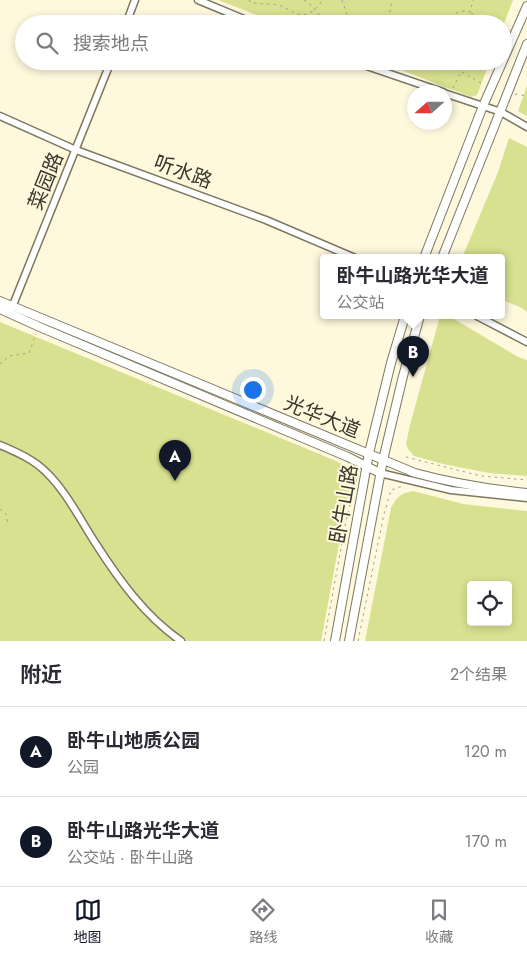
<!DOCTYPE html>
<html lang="zh">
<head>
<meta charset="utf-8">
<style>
	:root { --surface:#fff; --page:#f2f2f3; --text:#2b2b33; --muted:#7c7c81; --line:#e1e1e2; --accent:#111827 }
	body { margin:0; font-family:Jost,"Noto Sans SC",sans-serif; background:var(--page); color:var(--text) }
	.controls { position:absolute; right:15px; bottom:15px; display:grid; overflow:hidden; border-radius:5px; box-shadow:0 2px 8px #0003 }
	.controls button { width:45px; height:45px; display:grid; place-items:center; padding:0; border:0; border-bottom:1px solid var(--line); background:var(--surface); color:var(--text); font:25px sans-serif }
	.compass { position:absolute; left:407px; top:85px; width:45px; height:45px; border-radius:50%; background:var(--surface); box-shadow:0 2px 8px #0003; rotate:249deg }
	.you { position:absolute; left:252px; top:389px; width:18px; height:18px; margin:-12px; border:4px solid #fff; border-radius:50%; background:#1a73e8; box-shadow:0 0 0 8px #1a73e833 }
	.badge { display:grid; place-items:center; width:32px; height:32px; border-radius:50%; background:var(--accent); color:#fff; font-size:16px; font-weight:700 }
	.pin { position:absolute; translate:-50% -41px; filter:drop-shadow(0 1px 2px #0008) }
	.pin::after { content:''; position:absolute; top:26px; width:18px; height:15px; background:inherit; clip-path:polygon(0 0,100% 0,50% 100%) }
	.popup { position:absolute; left:320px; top:254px; width:185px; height:65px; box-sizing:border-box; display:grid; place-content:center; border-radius:5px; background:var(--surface); filter:drop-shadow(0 1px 4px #0005); font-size:16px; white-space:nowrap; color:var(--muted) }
	.popup b { font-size:19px; color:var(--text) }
	.popup::after { content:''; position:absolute; left:50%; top:100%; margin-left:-10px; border:10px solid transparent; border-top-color:var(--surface) }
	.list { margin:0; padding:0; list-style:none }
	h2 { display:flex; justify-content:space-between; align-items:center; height:65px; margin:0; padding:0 20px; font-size:21px }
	h2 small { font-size:16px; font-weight:400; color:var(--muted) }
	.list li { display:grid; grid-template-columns:32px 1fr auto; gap:15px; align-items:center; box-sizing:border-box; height:90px; padding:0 20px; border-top:1px solid var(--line) }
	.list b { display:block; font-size:19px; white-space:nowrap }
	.list p { margin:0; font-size:16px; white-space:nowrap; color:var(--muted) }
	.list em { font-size:16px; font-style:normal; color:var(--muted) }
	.icon { flex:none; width:28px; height:28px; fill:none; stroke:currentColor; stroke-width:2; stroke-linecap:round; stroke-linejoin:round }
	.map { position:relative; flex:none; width:527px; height:641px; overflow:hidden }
	.search { position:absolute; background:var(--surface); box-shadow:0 2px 8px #0003; left:15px; right:15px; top:15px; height:55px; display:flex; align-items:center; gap:12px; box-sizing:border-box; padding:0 18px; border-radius:28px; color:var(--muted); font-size:19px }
	.sheet { height:245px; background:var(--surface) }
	nav { display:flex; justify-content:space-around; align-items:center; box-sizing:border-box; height:70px; border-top:1px solid var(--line); background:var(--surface); font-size:14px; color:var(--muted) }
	nav a { display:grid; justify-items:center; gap:2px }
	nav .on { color:var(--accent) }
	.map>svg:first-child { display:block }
</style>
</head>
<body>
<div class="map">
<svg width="527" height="641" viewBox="0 0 527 641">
	<rect width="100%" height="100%" fill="#fef8dd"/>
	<g fill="#d8e18f" fill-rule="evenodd">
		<polygon points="218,0 513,0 503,26 503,24 280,24"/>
		<polygon points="378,61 490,61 477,95 471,97"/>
		<polygon points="527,86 527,116 518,111"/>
		<polygon points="509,138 527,147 527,312 520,307 502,300 502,258 462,258 498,172"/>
		<polygon points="440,316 449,316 518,357 527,360 527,476 489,473 443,464 414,456 408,449 406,444 410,425"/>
		<path d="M 0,322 L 336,461 C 347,467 350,473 350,485 L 321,641 L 0,641 Z"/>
		<path d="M 413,491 L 463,504 L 527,511 L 527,641 L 365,641 L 391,508 C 396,498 401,493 413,491 ZM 471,585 L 508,585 L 508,622 L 471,622 Z"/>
	</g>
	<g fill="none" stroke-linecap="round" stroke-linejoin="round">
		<defs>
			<g id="minor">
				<polyline points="198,0 256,24"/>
				<polyline points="126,24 135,0"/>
				<polyline points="352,61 443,92"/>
				<polyline points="444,93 501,112 527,127"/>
				<polyline points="0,116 76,150 266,220 355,258"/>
				<polyline points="11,310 111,61"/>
				<polyline points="477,316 527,342"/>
				<path d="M 0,445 C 16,452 33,459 46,472 C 66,491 81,521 96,544 C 119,580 145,616 181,641"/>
				<polyline points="380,473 451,490 527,498"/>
			</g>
			<g id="major">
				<polyline points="424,258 483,106 527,6"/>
				<polyline points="442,258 527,44"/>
				<path d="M 0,301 L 415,473 C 452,483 489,489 527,493"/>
				<polyline points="0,309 42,328 348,457 380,473"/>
				<polyline points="335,641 369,453 391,363 405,316"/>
				<polyline points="349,641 383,460 403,376 420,316"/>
			</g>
		</defs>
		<use href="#minor" stroke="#7e7861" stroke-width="9"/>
		<use href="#major" stroke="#7e7861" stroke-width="10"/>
		<g stroke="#a4a08c" stroke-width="1" stroke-dasharray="2.5 4" stroke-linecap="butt">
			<path d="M 249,0 L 250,2 C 259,5 268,3 278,5 C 291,8 297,20 311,12 C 316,8 319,6 322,0"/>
			<polyline points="304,0 312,6 327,24"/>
			<polyline points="342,0 350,24"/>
			<polyline points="471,13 479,17 481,24"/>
			<polyline points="389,16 397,24"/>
			<polyline points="480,17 491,24"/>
			<polyline points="377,24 379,19 389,16 392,0"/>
			<path d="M 449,24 C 452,13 460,9 470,12 L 473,0"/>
			<polyline points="503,28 510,31"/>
			<path d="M 420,61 C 431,65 439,66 449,61"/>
			<polyline points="462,72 484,85"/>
			<polyline points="453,88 461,72 459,61"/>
			<polyline points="515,94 527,96"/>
			<polyline points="0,364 9,356 29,353 36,334"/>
			<polyline points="406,457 481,476 527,480"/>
			<polyline points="0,509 6,514 8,524"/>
			<polyline points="324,641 346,521 357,478"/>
			<polyline points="358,641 384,514 391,490 403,486"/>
		</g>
		<use href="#minor" stroke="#fff" stroke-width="6"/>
		<use href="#major" stroke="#fff" stroke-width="8"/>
	</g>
	<g text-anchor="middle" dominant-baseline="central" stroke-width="4" stroke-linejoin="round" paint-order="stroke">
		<g font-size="20" fill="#3a372d" stroke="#fef8dd">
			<text transform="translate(183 172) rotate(20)">听水路</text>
			<text transform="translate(46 181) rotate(-68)">菜园路</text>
			<text transform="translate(322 417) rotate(22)">光华大道</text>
			<text transform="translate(344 504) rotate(-80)">卧牛山路</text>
		</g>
	</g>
</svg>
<div class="controls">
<button><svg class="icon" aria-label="locate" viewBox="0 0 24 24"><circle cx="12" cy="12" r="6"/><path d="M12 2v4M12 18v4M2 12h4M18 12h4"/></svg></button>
</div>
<svg class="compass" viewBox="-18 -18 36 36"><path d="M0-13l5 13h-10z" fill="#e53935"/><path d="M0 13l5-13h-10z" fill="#7c7c81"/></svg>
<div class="you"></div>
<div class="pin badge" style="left:175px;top:481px">A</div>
<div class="pin badge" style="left:413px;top:377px">B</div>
<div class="popup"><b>卧牛山路光华大道</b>公交站</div>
<div class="search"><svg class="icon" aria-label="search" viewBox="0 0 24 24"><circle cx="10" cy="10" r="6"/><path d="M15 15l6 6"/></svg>搜索地点</div>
</div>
<section class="sheet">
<h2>附近<small>2个结果</small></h2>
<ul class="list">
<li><span class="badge">A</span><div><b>卧牛山地质公园</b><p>公园</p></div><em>120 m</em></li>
<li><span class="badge">B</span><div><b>卧牛山路光华大道</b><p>公交站 · 卧牛山路</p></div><em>170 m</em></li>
</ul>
</section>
<nav>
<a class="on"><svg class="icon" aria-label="map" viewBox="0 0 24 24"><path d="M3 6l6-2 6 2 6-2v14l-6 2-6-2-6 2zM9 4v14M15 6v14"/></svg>地图</a>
<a><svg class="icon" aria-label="directions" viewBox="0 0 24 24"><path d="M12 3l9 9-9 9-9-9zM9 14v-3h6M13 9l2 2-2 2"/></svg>路线</a>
<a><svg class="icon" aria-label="saved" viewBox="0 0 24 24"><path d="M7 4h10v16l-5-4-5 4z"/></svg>收藏</a>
</nav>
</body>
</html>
